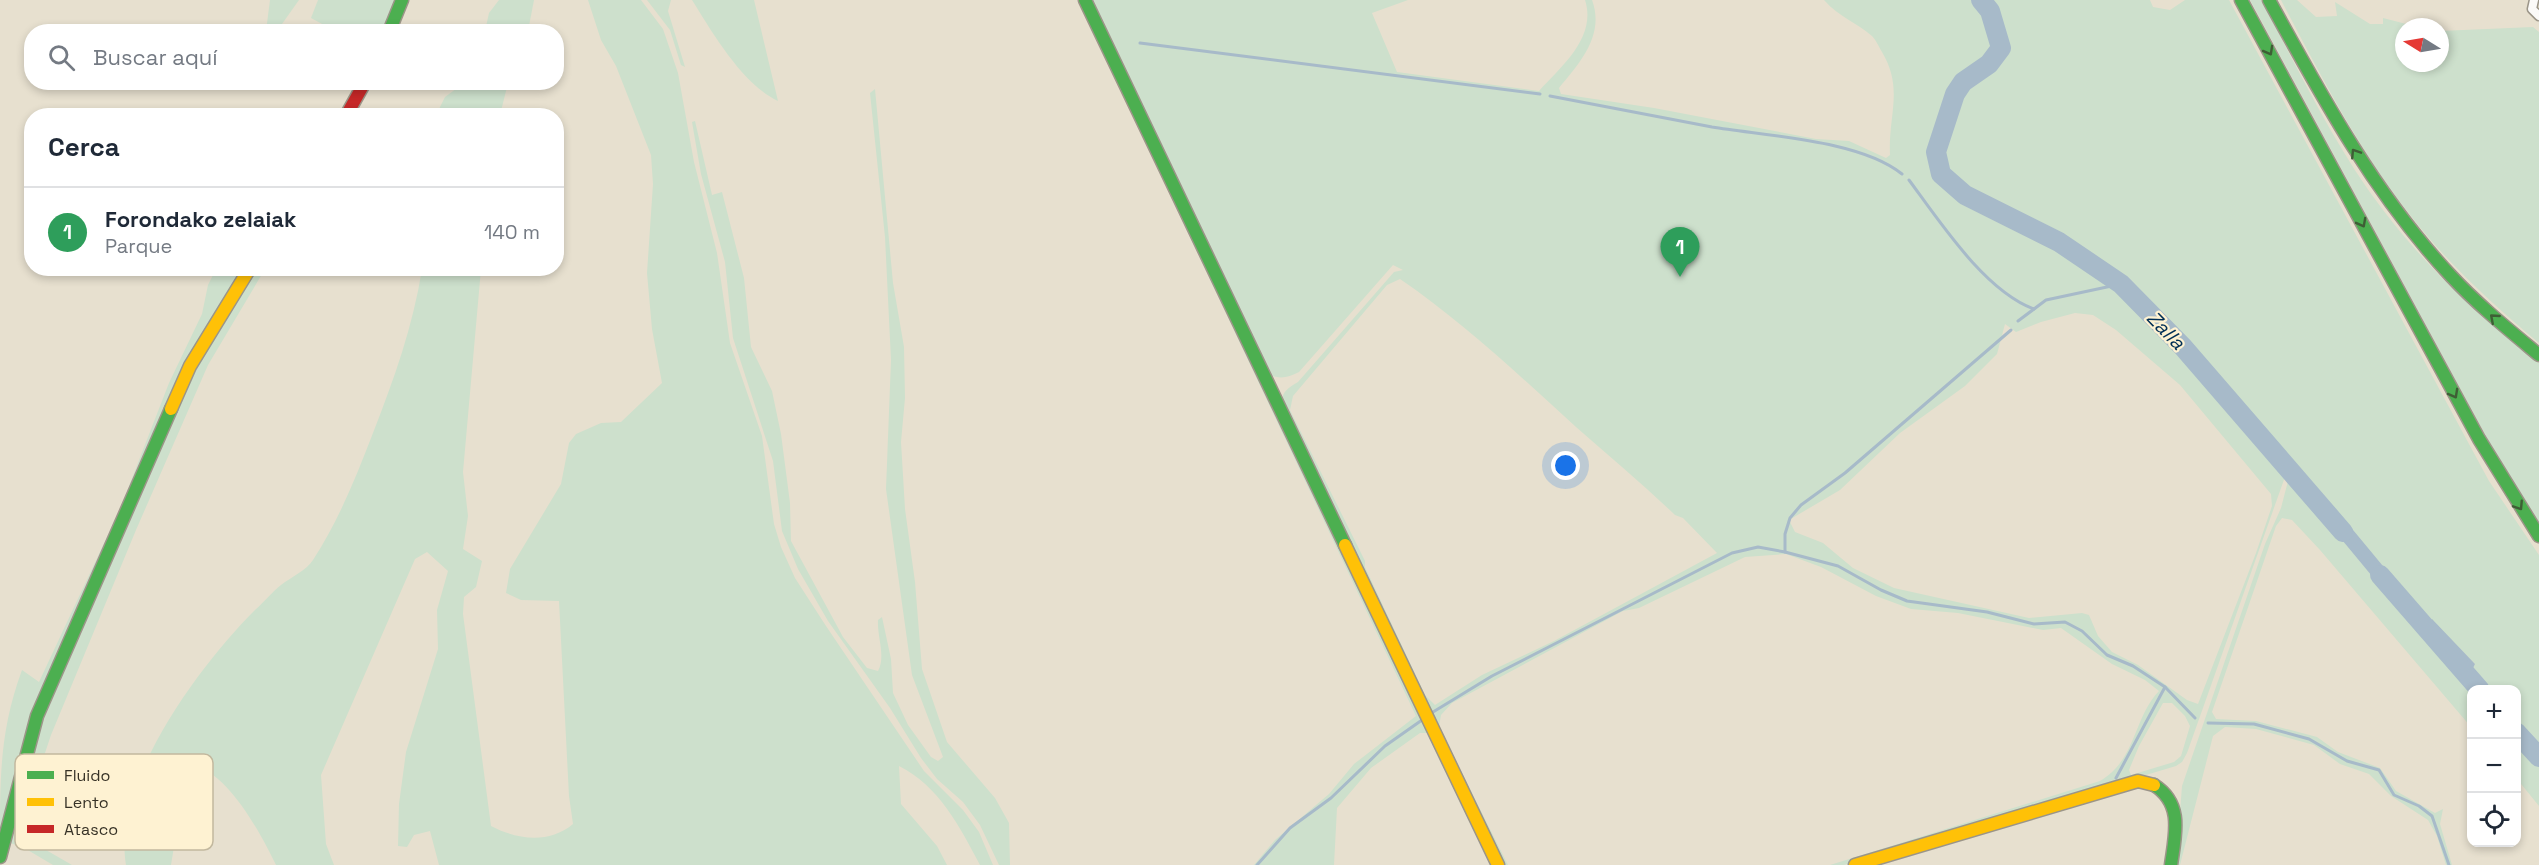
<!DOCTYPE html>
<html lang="es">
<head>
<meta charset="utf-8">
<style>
	:root { --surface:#fff; --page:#f6f6f7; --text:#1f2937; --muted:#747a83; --line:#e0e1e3; --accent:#111827 }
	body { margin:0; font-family:"Space Grotesk",sans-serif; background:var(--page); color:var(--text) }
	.controls { position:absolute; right:18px; bottom:18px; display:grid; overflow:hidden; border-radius:12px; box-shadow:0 3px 9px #0003 }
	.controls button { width:54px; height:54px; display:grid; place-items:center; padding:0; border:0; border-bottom:2px solid var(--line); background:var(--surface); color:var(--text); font:30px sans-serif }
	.compass { position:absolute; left:2395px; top:18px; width:54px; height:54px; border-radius:50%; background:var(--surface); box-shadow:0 3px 9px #0003; rotate:281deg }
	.you { position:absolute; left:1566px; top:466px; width:21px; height:21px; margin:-15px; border:4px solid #fff; border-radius:50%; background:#1a73e8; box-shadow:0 0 0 9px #1a73e833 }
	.badge { display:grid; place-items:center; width:39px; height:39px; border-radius:50%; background:var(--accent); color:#fff; font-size:20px; font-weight:700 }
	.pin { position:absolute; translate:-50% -50px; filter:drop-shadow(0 2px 3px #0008) }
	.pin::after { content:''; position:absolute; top:32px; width:21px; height:18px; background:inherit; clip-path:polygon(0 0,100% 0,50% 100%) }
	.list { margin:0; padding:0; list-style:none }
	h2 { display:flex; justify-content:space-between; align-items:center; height:78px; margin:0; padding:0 24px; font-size:26px }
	h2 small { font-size:20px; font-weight:400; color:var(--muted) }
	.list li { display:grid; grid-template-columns:39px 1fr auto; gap:18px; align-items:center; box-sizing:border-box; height:90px; padding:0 24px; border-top:2px solid var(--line) }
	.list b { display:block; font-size:22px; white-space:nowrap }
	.list p { margin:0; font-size:20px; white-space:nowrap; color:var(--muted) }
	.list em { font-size:20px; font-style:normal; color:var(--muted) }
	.icon { flex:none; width:33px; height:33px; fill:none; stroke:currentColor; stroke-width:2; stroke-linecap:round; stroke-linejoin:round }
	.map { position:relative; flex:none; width:2539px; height:865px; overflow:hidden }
	.search { position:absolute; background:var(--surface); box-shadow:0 3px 9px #0003; left:24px; top:24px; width:540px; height:66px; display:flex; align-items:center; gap:15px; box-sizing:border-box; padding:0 21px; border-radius:24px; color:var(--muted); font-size:22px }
	.panel { position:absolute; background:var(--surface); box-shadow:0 3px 9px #0003; left:24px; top:108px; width:540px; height:168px; border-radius:24px }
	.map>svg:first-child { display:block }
</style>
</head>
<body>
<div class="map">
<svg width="2539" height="865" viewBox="0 0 2539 865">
	<rect width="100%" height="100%" fill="#e7e0cf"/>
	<g fill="#cde0cc" fill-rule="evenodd">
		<polygon points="270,0 299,0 277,31 266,31"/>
		<polygon points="318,0 396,0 383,31 335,31 311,18"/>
		<polygon points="499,0 534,0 528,31 485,31 489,13"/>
		<path d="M 588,0 L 641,0 L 663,29 L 678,73 L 694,162 L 717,253 L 730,343 L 762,436 L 774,524 L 781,547 L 795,578 L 826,626 L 924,771 L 963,810 L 979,832 L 993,865 L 980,865 C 960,827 939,786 899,766 L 901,804 L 937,846 L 947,865 L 439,865 L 430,831 L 414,835 L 407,847 L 398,846 L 399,804 L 406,752 L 438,649 L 437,610 L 448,571 L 427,552 L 415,559 L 321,775 L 326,844 L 334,865 L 276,865 C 261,834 227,770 191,765 L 181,804 L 171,865 L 126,865 C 112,782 200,665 255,610 C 264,602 272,592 281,585 C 291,577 307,570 313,560 C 339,520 356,477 373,433 C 394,379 413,326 422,269 L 481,269 L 463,472 L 468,516 L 463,549 L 482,561 L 476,587 L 464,597 L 463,614 L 491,826 C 518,840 549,844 573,824 L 569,796 L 559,601 L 521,600 L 506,593 L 510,569 L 561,484 L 569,443 L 576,434 L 601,423 L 621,422 L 662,383 L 652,329 L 647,273 L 653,184 L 651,155 L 616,66 L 601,40 Z"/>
		<polygon points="647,0 671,0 668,11 685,67 681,65 670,30"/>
		<path d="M 692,0 L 754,0 L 778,101 C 743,85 712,32 692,0 Z"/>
		<polygon points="1078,0 1081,0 1493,865 1491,865 1428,733 1420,733 1371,768 1337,808 1334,865 1254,865 1275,840 1329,794 1354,764 1416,716"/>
		<path d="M 1090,0 L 1408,0 L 1372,13 L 1397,72 L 1539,91 C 1562,66 1597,37 1585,0 L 1592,0 C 1605,35 1580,63 1559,88 L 1561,94 L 1654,108 L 1816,139 L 1849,141 L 1886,158 L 1890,155 C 1888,115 1904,89 1882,52 C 1879,47 1876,40 1872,36 C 1856,22 1840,18 1824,0 L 2150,0 L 2153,7 L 2170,10 L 2185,0 L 2229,0 L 2489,481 L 2539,555 L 2539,806 L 2517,779 L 2516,690 L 2477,689 L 2480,676 L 2473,667 L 2475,664 L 2431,620 L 2426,630 L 2476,689 L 2472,690 L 2471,727 L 2320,550 L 2292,520 L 2282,518 L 2276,526 L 2212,712 L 2216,719 L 2256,721 L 2317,737 L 2338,752 L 2380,768 L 2396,791 L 2435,813 L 2443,809 L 2440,824 L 2452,865 L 2446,865 L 2437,836 L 2428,820 L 2391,796 L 2369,774 L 2340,764 L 2314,745 L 2256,729 L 2225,727 L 2213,736 L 2180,865 L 2176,865 L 2182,786 L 2265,544 L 2281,508 L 2289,477 L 2286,474 L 2187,753 L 2182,762 L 2176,766 L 1844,865 L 1830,865 L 2100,781 C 2137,759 2133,718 2159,691 L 2145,680 L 2112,664 L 2061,628 L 2043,630 L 1958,613 L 1911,609 L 1876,596 L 1821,567 L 1786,554 L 1745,557 L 1639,608 L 1623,611 L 1452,703 L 1441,715 L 1439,727 L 1508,865 L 1503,865 L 1282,404 C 1281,392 1288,388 1298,382 L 1394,272 L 1403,270 L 1393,265 L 1299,372 C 1288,378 1280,379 1269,375 ZM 1400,279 C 1463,322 1520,376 1576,427 C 1609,456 1643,484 1675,515 L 1683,518 L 1717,553 L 1554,641 L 1482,675 L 1435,705 L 1425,695 L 1365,567 L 1365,561 L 1290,410 L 1293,396 L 1387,285 ZM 2075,313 L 2093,315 L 2116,330 L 2180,385 L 2271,494 L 2272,506 L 2256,553 L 2198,704 L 2187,700 L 2138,665 L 2112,652 L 2098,636 L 2089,615 L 2082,613 L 2029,618 L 1894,588 L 1853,568 L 1823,543 L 1795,532 L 1789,520 L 1840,490 L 1900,433 L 1965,386 L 1997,354 L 2005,324 L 2016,332 L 2041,322 ZM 2333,508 L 2405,592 L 2391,598 L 2323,517 ZM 2163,703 L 2172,703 L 2185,716 L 2190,726 L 2181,756 L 2174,762 L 2131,775 L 2129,770 L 2139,746 Z"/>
		<path d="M 2250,0 L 2261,0 C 2299,70 2334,146 2383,210 C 2427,268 2481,318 2539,363 L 2539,522 L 2488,440 Z"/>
		<path d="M 2281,0 L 2297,0 L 2316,17 L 2337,16 L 2335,2 L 2370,24 L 2383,24 L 2383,18 L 2418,27 L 2404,27 L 2404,63 L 2440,63 L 2440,31 L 2533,27 L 2539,32 L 2539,343 C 2491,303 2445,261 2407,211 C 2357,147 2319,72 2281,0 Z"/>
		<polygon points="464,83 508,83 500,115 436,115 445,97"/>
		<path d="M 875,89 L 893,283 L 904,347 L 905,398 L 901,442 L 905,509 L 915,582 L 922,669 L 947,742 L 995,798 L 1009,823 L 1010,865 L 999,865 L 980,825 L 963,802 L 937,779 L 921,758 L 890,708 L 828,621 L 798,569 L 782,531 L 773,461 L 733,338 L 725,262 L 701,174 L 692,122 L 695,121 L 712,195 L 722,192 L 744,278 L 751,347 L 772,391 L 781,434 L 790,503 L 791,541 L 843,637 L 867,668 L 878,671 C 886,656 877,637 878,620 L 882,617 L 891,659 L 893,693 L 908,725 L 931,757 L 938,761 L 943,757 L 912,675 L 886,489 L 891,360 L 885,237 L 870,93 Z"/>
		<path d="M 216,269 L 244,269 L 193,355 L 32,716 L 0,839 C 0,776 0,730 22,670 L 39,682 L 120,509 L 169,383 L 202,314 L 208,285 Z"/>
		<polygon points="253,269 265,269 208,365 136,530 51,735 22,822 27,839 72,865 53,865 26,849 8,842 34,739 50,695 194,370"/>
	</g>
	<g fill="#a7bac9">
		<polygon points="2334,507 2402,589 2405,592 2397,593 2391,599 2323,517"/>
		<polygon points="2432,619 2475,664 2473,668 2480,676 2477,689 2425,630"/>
	</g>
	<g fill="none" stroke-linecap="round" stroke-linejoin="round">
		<g stroke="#a7bac9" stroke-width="3">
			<polyline points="1140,43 1540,94"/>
			<path d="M 1550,96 C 1604,106 1658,117 1712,127 C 1766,136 1860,140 1902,174"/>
			<path d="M 1909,180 C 1940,222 1985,291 2034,309"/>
			<polyline points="2018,321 2046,300 2121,284"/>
			<polyline points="1785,552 1838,566 1881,590 1907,601 1987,612 2034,624 2065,622 2082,631 2107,655 2133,666 2165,687 2195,718"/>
			<polyline points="1433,712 1492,676 1732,553 1758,547 1785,552 1785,534 1790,518 1801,505 1845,473 2011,330"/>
			<polyline points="2208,723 2254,724 2309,739 2347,761 2379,770 2394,795 2419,806 2432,816 2449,865"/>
			<polyline points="2116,778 2165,687"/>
			<polyline points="1257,865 1290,828 1331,798 1385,746 1422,720"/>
		</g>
		<g stroke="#a7bac9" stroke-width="20">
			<polyline points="1981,0 1990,11 2001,48 1989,64 1963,82 1955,94 1936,152 1941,174 1965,195 2059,242 2121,284 2183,347 2343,532"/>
			<polyline points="2380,575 2480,690"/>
			<polyline points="2516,732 2539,757"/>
		</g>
		<defs>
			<polyline id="street" points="2534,0 2532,9 2539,16"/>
			<g id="fast">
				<polyline points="1085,0 1345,545"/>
				<polyline points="2241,0 2479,439 2539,536"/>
				<path d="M 2269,0 C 2322,97 2375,195 2451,276 C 2478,305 2509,330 2539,355"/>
				<polyline points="389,32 402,0"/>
				<path d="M 2154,785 C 2184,804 2175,835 2171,865"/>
				<polyline points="0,857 37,716 171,409"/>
			</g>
			<g id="slow">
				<polyline points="171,409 190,366 250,268"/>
				<polyline points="1345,545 1498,865"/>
				<polyline points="1855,865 2138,781 2154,785"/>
			</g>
			<polyline id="jam" points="346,116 365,82"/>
		</defs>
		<use href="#street" stroke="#9b9588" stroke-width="11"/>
		<use href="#fast" stroke="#9b9588" stroke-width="15"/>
		<use href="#slow" stroke="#9b9588" stroke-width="15"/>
		<use href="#jam" stroke="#9b9588" stroke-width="15"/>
		<use href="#street" stroke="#fbfaf8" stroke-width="8"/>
		<use href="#fast" stroke="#4caf50" stroke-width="12"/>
		<use href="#slow" stroke="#ffc107" stroke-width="12"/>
		<use href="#jam" stroke="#c62828" stroke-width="12"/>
	</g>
	<defs><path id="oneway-chevron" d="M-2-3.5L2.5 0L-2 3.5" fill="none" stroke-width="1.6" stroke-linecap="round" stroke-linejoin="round" transform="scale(1.5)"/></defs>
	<g stroke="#3e5e35">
		<use href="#oneway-chevron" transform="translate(2269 51) rotate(61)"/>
		<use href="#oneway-chevron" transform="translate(2355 153) rotate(-123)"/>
		<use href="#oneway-chevron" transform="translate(2362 223) rotate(62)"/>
		<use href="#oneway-chevron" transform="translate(2494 318) rotate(-139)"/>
		<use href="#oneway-chevron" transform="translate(2454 394) rotate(61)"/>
		<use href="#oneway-chevron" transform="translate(2519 506) rotate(57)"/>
	</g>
	<g text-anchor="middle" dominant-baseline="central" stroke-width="4.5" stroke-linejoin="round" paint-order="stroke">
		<g font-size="20" font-style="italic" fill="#002e55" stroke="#fef2d2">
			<text transform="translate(2166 330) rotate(46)">Zalla</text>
		</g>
	</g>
	<rect x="15" y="754" width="198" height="96" rx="9" fill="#fef2d2" stroke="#c2b89e" stroke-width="1.5"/>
	<rect x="27" y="771" width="27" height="8" fill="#4caf50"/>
	<rect x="27" y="798" width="27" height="8" fill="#ffc107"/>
	<rect x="27" y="825" width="27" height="8" fill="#c62828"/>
	<g font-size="16" fill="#373226">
		<text x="64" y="781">Fluido</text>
		<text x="64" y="808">Lento</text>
		<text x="64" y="835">Atasco</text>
	</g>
</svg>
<div class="controls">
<button>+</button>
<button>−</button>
<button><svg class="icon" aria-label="locate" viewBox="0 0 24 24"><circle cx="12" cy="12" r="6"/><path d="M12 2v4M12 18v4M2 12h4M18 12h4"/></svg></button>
</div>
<svg class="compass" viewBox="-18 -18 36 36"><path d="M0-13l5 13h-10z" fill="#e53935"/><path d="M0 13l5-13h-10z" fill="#747a83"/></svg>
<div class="you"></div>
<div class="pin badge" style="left:1680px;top:277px;background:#2e9e5b">1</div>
<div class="search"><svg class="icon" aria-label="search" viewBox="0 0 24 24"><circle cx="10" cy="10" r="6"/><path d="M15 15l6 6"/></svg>Buscar aquí</div>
<section class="panel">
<h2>Cerca<small></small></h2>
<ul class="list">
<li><span class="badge" style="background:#2e9e5b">1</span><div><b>Forondako zelaiak</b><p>Parque</p></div><em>140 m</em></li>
</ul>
</section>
</div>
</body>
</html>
